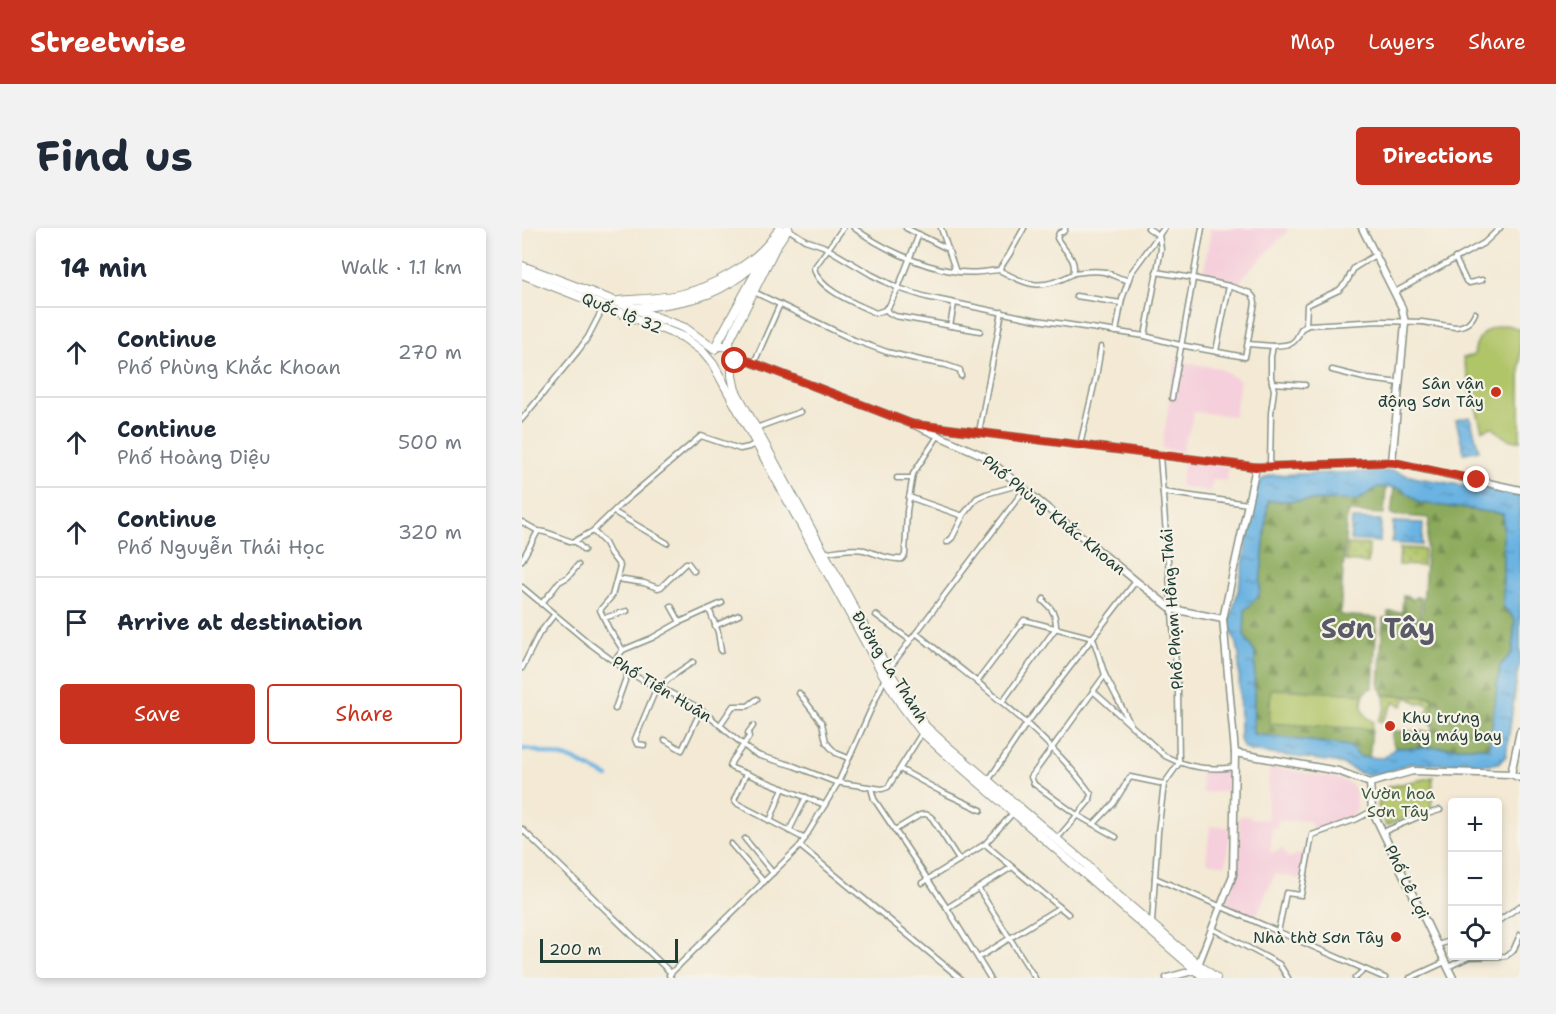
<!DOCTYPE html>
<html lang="en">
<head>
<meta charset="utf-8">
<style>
	:root { --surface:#fff; --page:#f2f2f3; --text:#1f2937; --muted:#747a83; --line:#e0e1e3; --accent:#c8321e }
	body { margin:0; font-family:"Shantell Sans",sans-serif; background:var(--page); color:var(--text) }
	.controls { position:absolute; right:18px; bottom:18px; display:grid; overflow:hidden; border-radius:6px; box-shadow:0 3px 9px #0003 }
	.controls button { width:54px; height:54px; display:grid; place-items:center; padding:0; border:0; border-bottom:2px solid var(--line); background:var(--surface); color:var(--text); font:30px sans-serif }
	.scale { position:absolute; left:18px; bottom:15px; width:138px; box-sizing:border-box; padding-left:6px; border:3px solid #1f3d34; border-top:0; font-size:16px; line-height:21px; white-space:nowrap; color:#1f3d34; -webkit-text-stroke:4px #f7f3e8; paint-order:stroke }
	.stop { position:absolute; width:18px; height:18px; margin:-14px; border:4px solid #c8321e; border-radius:50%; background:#fff }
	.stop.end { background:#c8321e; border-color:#fff; box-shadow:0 2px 6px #0008 }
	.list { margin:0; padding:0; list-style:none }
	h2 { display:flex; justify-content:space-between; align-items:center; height:78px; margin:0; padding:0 24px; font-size:26px }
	h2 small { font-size:20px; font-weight:400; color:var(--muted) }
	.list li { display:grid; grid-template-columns:39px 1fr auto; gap:18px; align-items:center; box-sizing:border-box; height:90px; padding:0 24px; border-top:2px solid var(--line) }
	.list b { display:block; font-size:22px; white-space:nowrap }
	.list p { margin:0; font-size:20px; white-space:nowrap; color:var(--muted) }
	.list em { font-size:20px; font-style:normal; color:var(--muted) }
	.actions { display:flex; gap:12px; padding:18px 24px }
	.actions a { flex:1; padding:14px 0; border:2px solid var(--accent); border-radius:6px; text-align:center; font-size:21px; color:var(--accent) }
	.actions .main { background:var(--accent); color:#fff }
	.icon { flex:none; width:33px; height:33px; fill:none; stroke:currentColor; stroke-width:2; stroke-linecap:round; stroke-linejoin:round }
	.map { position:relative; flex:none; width:998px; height:750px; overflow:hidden; border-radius:6px }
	header { display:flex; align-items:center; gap:36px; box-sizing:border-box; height:84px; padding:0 30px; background:var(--accent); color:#fff }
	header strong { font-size:28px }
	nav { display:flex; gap:33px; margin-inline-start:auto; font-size:21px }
	.intro { display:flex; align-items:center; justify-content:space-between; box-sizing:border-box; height:144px; padding:0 36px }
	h1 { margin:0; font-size:42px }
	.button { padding:15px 27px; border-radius:6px; background:var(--accent); color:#fff; font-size:21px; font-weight:700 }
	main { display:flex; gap:36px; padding:0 36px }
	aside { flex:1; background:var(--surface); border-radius:6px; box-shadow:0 3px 9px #0003 }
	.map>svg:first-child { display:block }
</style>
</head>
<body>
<header>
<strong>Streetwise</strong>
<nav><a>Map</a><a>Layers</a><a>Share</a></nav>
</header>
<div class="intro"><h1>Find us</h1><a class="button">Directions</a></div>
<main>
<aside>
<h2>14 min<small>Walk · 1.1 km</small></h2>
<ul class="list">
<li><svg class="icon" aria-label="ahead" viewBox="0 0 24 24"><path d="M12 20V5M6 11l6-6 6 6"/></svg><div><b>Continue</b><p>Phố Phùng Khắc Khoan</p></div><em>270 m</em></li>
<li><svg class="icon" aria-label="ahead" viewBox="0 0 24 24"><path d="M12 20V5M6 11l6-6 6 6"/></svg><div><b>Continue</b><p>Phố Hoàng Diệu</p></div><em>500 m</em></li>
<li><svg class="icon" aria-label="ahead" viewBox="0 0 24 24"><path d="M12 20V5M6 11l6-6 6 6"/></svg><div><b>Continue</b><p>Phố Nguyễn Thái Học</p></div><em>320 m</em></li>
<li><svg class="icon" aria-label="arrive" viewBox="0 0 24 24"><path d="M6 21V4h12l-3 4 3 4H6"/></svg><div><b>Arrive at destination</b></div></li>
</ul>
<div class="actions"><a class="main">Save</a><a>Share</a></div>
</aside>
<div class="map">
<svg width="998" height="750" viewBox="0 0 998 750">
	<defs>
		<pattern id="grass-dots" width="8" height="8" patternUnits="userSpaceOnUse" patternTransform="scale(1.5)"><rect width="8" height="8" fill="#b0c468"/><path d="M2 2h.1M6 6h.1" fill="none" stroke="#8fa056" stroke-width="1.8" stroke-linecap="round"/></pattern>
		<pattern id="forest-firs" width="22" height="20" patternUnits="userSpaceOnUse" patternTransform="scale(1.5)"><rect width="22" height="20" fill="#8caa5c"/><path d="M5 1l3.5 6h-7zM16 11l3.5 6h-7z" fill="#728c4d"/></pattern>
		<pattern id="water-ripples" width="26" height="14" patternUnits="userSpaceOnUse" patternTransform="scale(1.5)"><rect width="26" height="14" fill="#6ab3e2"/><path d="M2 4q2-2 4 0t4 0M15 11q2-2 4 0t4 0" fill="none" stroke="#5793b8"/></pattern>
	</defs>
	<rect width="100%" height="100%" fill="#f7f3e8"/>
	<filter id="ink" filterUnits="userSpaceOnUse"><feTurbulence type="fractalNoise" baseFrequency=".0167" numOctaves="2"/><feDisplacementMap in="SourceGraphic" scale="12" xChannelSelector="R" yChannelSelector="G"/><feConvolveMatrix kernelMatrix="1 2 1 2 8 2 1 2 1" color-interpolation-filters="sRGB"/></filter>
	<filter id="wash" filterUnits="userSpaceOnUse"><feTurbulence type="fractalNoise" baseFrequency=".008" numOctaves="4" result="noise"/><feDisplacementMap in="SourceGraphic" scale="24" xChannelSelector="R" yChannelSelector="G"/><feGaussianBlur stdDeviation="1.35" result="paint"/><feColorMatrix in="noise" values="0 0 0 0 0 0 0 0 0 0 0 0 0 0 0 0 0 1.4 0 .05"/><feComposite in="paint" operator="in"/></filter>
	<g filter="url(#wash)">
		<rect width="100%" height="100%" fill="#f3e9d4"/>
		<g fill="#f5cfdb">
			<polygon points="689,0 766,0 765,4 721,49 718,55 684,46 682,42"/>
			<polygon points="653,133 697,140 718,153 712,188 672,184 667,204 663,211 660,224 640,221"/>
			<polygon points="662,233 706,239 704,253 691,251 688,264 658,258"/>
			<polygon points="705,539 706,563 680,565 678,540"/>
			<polygon points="747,539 815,550 827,555 833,560 834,581 831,587 827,591 791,604 788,593 756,592 755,601 750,600 748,625 761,620 766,630 788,621 782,652 753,646 734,688 727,685 726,689 702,678 715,647 717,588 728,588 729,591 745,591"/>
			<polygon points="688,598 708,599 704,637 684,634"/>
		</g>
		<g fill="url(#grass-dots)" stroke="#68804e" stroke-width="1.5">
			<polygon points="825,316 847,317 846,335 824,333"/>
			<polygon points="878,320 902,321 901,338 877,337"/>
			<polygon points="862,467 911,469 910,496 901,491 908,478 900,474 898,476 885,469 880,478 872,474 860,494 856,493 863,480"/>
		</g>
		<g fill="url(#forest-firs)" stroke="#567448" stroke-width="1.5">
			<polygon points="856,259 864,260 862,286 825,284 818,387 855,390 851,459 847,461 842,466 750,461 748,495 850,501 847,530 837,529 827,518 731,506 733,425 722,407 723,382 737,367 746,273 836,272"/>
			<polygon points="872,260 880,261 898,275 981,286 981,378 993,392 991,424 978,438 967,519 873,520 870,511 870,503 910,504 911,469 862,467 860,462 857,460 861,390 900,392 907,290 869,287"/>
			<polygon points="881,368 887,369 890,372 894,369 899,370 898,390 890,390 889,385 889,390 866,388 866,384 880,384"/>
		</g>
		<g fill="#b0c468" stroke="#68804e" stroke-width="1.5">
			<path d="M 983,97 L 989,98 L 998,102 L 998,213 C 986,213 979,208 971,199 L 960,202 L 941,130 L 952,127 C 954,108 964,99 983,97 Z"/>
			<path d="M 749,461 L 842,466 C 838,476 840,489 851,493 L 850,501 L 747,495 Z"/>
			<polygon points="911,549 909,584 883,590 864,598 856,578 859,568 866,559"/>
		</g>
		<g fill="url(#water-ripples)" stroke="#44788b" stroke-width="1.5" fill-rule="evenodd">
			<polygon points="948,189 957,222 942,225 934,192"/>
			<path d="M 871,243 L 895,250 L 988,265 L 996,268 L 998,270 L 998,436 L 996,442 L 984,528 L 977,535 L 970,536 L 886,536 L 858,547 L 850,547 L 838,545 L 822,537 L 814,534 L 728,523 L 721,519 L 718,511 L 717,427 L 715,416 L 709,404 L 708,392 L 717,359 L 734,260 L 739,252 L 749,247 ZM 856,259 L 880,261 L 898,275 L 981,286 L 981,378 L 993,392 L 991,424 L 978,438 L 967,519 L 873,520 L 862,530 L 838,529 L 827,518 L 731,506 L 733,425 L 722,407 L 723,382 L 737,367 L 746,273 L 836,272 Z"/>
			<polygon points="830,291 859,292 858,314 828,312"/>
			<polygon points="871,294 901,295 900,317 870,315"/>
		</g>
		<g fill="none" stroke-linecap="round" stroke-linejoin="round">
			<polyline stroke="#6ab3e2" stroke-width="4.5" points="0,521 10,522 50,531 86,549"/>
		</g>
	</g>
	<g filter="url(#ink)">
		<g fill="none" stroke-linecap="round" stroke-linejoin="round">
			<defs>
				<g id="street">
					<path d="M 321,0 L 292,40 C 296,62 335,76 354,85 L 363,82 L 367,78 L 376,60 L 397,6"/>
					<path d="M 332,0 C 358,19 397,38 430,43 C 446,46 461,44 477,42 L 487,27 L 502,0"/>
					<polyline points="384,0 426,21 433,41 431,42"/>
					<polyline points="419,0 426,21"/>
					<polyline points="626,0 636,7"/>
					<polyline points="266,1 283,12 301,18 350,47 376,60 404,69 515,92 623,108 658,117 723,129 733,75 732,70 728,65 707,58 671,50 634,44"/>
					<polyline points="933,30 944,53 947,55 960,52"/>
					<path d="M 477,42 C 508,58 518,63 551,46 C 556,30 541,23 535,10 L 537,5 L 542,3 L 543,0"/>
					<path d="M 552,45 C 561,44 572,42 582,44 C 591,46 594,50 605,52"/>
					<polyline points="232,64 332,112 365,124 402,133 424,137 438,142 439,148"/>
					<polyline points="873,64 962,15 978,0"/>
					<polyline points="554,68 599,75"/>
					<polyline points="364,80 366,84 373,88 458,103"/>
					<polyline points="428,98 432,76"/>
					<polyline points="784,98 785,77 817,62 824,55 832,40 853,27"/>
					<polyline points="594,104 600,71 609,45 642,0"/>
					<polyline points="623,108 639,21 637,6"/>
					<polyline points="726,116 751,118"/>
					<polyline points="694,123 707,58"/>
					<polyline points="232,135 258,76"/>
					<polyline points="810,142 846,151 878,155"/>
					<polyline points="750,155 783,157"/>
					<polyline points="650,170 680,0"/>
					<polyline points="0,191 56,123 66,109 82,78"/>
					<polyline points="234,200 278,184"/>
					<polyline points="457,204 480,84"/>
					<polyline points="558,217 574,149 579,119"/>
					<polyline points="638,228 656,463 657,535"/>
					<path d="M 748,238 L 749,185 L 752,162 L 749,149 L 749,129 L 751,118 C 769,117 773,117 779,101 L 786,97 L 858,93 L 900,94 L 933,99 C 944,98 949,94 953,85"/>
					<polyline points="375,250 390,250"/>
					<polyline points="641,264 726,276"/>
					<polyline points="387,269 438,287 441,287 455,270 464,266 496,257"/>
					<polyline points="92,284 145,315"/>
					<polyline points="0,294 16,303"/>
					<polyline points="71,303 83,315 88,325 98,338 90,368 78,382 87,401 101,422"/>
					<polyline points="53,313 62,322"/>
					<polyline points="425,314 430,310 441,288"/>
					<path d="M 302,325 C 316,322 329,320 342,322 C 353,325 364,331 376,331 C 381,332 380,331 383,327 L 385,283 L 391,246 L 416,208"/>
					<path d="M 0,332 L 16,303 C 25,303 40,311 51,314 L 71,303 L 98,277 L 179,208 L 218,221 L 227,219 L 234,215"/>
					<polyline points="95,351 122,355 136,360 139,359 164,335 166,335 172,343"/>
					<polyline points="0,359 67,415 106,444 122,453 145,463 177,480 230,524 238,528 272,538 313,554 360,561 366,559 400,505"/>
					<polyline points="19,376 31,362 37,354 46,349 56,337"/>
					<polyline points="149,378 158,394"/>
					<polyline points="187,381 196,404 199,423"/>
					<polyline points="354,387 388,412"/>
					<polyline points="82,390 105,383"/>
					<polyline points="193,398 217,387"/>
					<path d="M 394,405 C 455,455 522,501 569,566 L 568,572 L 535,611"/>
					<polyline points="92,433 101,422 130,410 158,394 200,375"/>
					<polyline points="0,440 17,406 32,387"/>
					<polyline points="366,442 502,262"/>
					<polyline points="583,447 509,549 512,556 555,587 594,609"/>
					<polyline points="455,454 502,392 571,410 583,447 609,497"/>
					<path d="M 571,463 L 643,528 C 664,539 688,543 712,539"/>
					<polyline points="277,465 300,495 304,514 308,519 314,525 326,530"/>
					<path d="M 480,474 L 534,400 C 534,387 531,381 521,373 L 522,371"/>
					<polyline points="93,481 106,444"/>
					<polyline points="198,497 211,478 226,478 235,471"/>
					<polyline points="231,498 226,505 227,509 210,533 208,538 210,540 303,577"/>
					<polyline points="143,512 160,522 179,482"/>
					<path d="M 122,517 L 115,516 L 113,511 L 132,466 C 141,453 158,443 171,434"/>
					<polyline points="378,541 418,563 459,582"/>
					<polyline points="224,546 213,570 212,572 214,575 283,611"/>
					<polyline points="466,553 505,495 614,353"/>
					<polyline points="349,560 352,571 425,680 468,750"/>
					<polyline points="248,593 261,560"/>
					<polyline points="572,596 592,575 608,549 642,556"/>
					<polyline points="0,601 149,745"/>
					<path d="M 373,602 L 398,587 C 403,585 406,586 410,590 L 437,632"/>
					<polyline points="267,603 284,569"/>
					<polyline points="861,604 896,589 918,582"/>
					<polyline points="223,611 251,645"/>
					<polyline points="209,616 242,654"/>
					<polyline points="463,616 546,686"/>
					<polyline points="278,618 438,750"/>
					<polyline points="633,650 863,750"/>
					<polyline points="400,655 463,616 491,585"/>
					<polyline points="456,660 513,750"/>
					<polyline points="425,680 490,639"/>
					<polyline points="630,694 636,604 642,556 657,535"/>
					<polyline points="975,694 998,678"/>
					<polyline points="691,701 757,736 766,750"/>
					<polyline points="756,704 764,665 779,667 790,607 835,591 850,583"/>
					<polyline points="916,717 930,712"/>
					<polyline points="456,730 538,679"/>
					<polyline points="926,739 947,729 984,728 991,723 998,707"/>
					<polyline points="149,750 147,747 149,745 278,618 316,555 363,450"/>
					<polyline points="833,750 842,742"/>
					<polyline points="888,750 923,734"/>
				</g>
				<g id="secondary">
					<polyline points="840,0 880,80 883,95 870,234"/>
					<polyline points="210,123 224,132 390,196 462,228 614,353 650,381 701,391"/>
					<polyline points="390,196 734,239 870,234 998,262"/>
					<polyline points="713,525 816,543 848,555 891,543 989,546 998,550"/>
					<polyline points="989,546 998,503"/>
					<polyline points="848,555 850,582 931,750"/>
					<polyline points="645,750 674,742 711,647 713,525 701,391 734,239"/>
				</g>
				<g id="highway">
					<polyline points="0,38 163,100 192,121"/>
					<polyline points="0,46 161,109 180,123 191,136 361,446 379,476 400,504 422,524 683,750"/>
					<path d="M 97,73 C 118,71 140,71 161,66 C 190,59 228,38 247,15 C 251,11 254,5 258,0"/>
					<path d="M 113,80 C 134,78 156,75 177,69 C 207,60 232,38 254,18"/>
					<path d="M 192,121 C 199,116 206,117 210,124 L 210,148 L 213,162 L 366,442 L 385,472 L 404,499 L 425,518 L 564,636 L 580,654 L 677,737 L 694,750"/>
					<polyline points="192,121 241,32"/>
					<polyline points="208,121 207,113 254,18 266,0"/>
				</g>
			</defs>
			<use href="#street" stroke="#899384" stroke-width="7"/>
			<use href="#secondary" stroke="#899384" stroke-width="9"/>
			<use href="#highway" stroke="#899384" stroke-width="10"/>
			<use href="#street" stroke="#fff" stroke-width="4"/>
			<use href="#secondary" stroke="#fff" stroke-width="6"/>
			<use href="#highway" stroke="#fff" stroke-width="8"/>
		</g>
	</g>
	<g fill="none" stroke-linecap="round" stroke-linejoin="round" filter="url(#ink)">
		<polyline stroke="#c8321e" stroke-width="8" points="213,133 224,132 390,196 734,239 870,234 955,252"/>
	</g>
	<g fill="#c8321e" stroke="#f7f3e8" stroke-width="2">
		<circle cx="974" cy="164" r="6"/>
		<circle cx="868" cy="498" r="6"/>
		<circle cx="874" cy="709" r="6"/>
	</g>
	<g text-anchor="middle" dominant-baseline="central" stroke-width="4.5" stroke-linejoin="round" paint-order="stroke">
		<g font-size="16" fill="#1f3d34" stroke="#f7f3e8">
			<text transform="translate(100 85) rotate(22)">Quốc lộ 32</text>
			<text transform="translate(532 287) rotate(39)">Phố Phùng Khắc Khoan</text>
			<text transform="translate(650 381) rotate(-94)">Phố Phạm Hồng Thái</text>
			<text transform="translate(368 439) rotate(58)">Đường La Thành</text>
			<text transform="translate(140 461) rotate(31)">Phố Tiền Huân</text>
			<text transform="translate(885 654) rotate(64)">Phố Lê Lợi</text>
		</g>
		<g font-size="16" fill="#1f3d34" stroke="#f7f3e8" text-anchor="end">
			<text x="962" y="155">Sân vận<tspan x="962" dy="18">động Sơn Tây</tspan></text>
			<text x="880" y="489" text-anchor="start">Khu trưng<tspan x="880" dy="18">bày máy bay</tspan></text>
			<text x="862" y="709">Nhà thờ Sơn Tây</text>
		</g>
		<g font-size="16" fill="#3c583e" stroke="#f7f3e8">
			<text x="876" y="565">Vườn hoa<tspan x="876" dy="18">Sơn Tây</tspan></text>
		</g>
		<g font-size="28" font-weight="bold" fill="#585a68" stroke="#f7f3e8">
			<text x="856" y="400">Sơn Tây</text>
		</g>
	</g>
</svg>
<div class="controls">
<button>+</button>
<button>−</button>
<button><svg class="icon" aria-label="locate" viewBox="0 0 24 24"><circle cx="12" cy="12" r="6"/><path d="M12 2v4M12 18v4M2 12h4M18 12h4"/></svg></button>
</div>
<div class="scale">200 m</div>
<div class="stop" style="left:213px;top:133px"></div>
<div class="stop end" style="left:955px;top:252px"></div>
</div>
</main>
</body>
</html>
